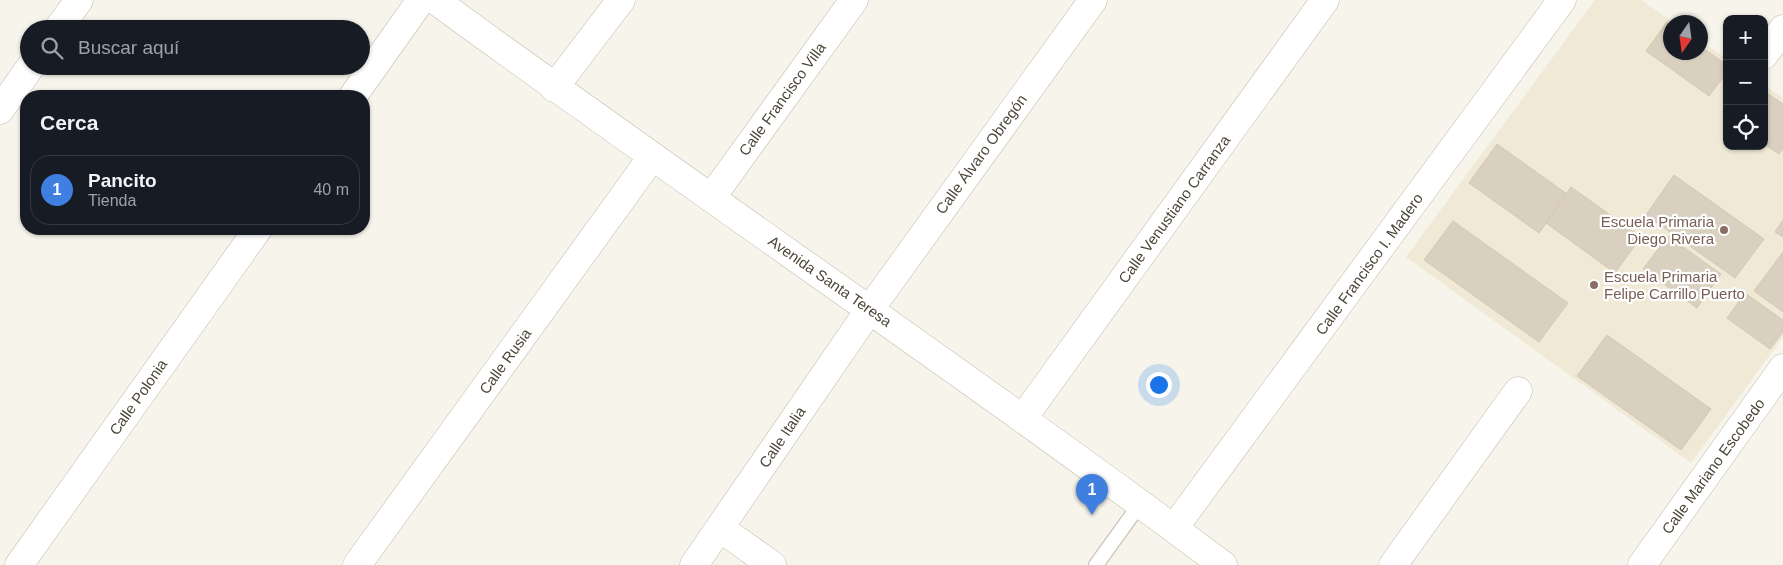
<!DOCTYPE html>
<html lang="es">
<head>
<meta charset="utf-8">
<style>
	:root { --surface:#171b24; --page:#242831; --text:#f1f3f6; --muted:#9ea1a6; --line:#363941; --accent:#ff451a }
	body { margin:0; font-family:Arial,sans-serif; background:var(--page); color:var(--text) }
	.controls { position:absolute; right:15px; top:15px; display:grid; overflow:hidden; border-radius:10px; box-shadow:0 1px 4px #0004 }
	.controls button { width:45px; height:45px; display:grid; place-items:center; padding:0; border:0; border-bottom:1px solid var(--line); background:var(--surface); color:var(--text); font:25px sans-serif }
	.compass { position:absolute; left:1663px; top:15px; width:45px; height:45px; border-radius:50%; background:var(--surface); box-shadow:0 1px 4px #0004; rotate:193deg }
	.you { position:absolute; left:1158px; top:384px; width:18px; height:18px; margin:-12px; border:4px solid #fff; border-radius:50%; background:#1a73e8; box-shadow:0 0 0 8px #1a73e833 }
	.badge { display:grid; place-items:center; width:32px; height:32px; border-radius:50%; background:var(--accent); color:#fff; font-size:16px; font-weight:700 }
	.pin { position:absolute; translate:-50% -41px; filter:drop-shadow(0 1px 2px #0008) }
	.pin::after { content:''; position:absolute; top:26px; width:18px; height:15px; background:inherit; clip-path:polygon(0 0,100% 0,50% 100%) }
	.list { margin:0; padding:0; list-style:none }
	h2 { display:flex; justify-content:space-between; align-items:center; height:65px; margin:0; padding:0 20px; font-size:21px }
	h2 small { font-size:16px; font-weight:400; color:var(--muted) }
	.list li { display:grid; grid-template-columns:32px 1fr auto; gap:15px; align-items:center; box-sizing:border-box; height:70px; margin:0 10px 10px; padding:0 10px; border:1px solid var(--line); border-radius:20px }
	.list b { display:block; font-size:19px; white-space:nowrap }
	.list p { margin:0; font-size:16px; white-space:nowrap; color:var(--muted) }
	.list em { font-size:16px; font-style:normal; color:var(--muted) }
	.icon { flex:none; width:28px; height:28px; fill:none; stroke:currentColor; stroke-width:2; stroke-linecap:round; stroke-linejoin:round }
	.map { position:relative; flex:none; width:1783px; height:565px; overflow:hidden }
	.search { position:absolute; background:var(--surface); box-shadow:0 1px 4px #0004; left:20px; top:20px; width:350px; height:55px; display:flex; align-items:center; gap:12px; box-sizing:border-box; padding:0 18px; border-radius:28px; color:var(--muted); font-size:19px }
	.panel { position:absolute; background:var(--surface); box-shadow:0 1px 4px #0004; left:20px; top:90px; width:350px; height:145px; border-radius:20px }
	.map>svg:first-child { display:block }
</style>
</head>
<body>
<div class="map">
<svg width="1783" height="565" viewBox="0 0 1783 565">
	<rect width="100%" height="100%" fill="#f6f4eb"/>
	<polygon fill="#f0e9d5" points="1595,0 1641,0 1673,22 1670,22 1670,52 1700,52 1701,41 1727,59 1727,146 1764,146 1764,85 1783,98 1783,337 1691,463 1406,257"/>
	<g fill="#d9d0c0" stroke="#d4c8b3">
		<polygon points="1667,22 1670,25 1670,52 1700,52 1700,46 1727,65 1727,72 1709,96 1646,51"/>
		<polygon points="1764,91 1783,104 1783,149 1779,154 1764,144"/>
		<polygon points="1497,144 1567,194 1539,233 1469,183"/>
		<polygon points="1674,175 1764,239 1735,278 1646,215"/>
		<polygon points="1571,187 1641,237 1615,273 1546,223"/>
		<polygon points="1783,220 1783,237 1775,232"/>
		<polygon points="1453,221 1568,303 1539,342 1424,260"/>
		<polygon points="1668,236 1721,274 1697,308 1643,269"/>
		<polygon points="1783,252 1783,312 1754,291"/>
		<polygon points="1745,293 1783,320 1783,332 1770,349 1727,318"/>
		<polygon points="1607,335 1711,409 1681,450 1577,376"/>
	</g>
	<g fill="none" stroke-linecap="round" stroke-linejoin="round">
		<defs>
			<polyline id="service" points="1096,565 1140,504"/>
			<g id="minor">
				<polyline points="58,29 79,0"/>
				<polyline points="1764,55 1783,29"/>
				<polyline points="554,88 621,0"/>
				<polyline points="353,96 421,0"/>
				<polyline points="0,110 31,66"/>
				<polyline points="711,198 854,0"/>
				<polyline points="1023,418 1325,0"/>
				<polyline points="720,528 772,565"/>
				<polyline points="1174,528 1562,0"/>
				<polyline points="19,565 258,229"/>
				<polyline points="357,565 652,157"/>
				<polyline points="694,565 870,309 1093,0"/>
				<polyline points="1393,565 1518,391"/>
				<polyline points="1642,565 1783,368"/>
			</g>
			<path id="tertiary" d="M 435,0 C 696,191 964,372 1223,565"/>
		</defs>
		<use href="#service" stroke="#c3bcad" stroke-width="16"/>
		<use href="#minor" stroke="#c3bcad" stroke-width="29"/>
		<use href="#tertiary" stroke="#c3bcad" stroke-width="29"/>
		<use href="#service" stroke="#fff" stroke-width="14"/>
		<use href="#minor" stroke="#fff" stroke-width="28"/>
		<use href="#tertiary" stroke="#fff" stroke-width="28"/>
	</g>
	<g fill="#8d6e63" stroke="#fff" stroke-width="2">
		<circle cx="1724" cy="230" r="5"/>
		<circle cx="1594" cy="285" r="5"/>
	</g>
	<g text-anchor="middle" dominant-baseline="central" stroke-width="4.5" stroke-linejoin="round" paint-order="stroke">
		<g font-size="15" fill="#4c4538" stroke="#fff">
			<text transform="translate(782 99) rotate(-54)">Calle Francisco Villa</text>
			<text transform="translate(981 154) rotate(-54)">Calle Álvaro Obregón</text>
			<text transform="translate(1174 209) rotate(-54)">Calle Venustiano Carranza</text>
			<text transform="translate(1369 264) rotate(-54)">Calle Francisco I. Madero</text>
			<text transform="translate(830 281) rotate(35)">Avenida Santa Teresa</text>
			<text transform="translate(505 361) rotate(-54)">Calle Rusia</text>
			<text transform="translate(138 397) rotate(-55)">Calle Polonia</text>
			<text transform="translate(782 437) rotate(-56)">Calle Italia</text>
			<text transform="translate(1713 466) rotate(-54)">Calle Mariano Escobedo</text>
		</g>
		<g font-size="15" fill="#785e54" stroke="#fff" text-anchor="end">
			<text x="1714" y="221">Escuela Primaria<tspan x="1714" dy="17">Diego Rivera</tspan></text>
			<text x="1604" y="276" text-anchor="start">Escuela Primaria<tspan x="1604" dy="17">Felipe Carrillo Puerto</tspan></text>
		</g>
	</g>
</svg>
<div class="controls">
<button>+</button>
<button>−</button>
<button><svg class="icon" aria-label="locate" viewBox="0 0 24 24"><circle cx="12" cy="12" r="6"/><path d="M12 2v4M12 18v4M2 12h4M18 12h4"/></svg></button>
</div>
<svg class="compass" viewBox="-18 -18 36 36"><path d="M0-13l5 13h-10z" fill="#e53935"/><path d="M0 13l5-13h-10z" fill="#9ea1a6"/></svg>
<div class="you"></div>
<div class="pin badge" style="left:1092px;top:515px;background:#3f7fe0">1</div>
<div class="search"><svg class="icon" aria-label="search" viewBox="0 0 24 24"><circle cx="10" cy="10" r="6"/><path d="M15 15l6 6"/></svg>Buscar aquí</div>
<section class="panel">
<h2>Cerca<small></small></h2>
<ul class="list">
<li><span class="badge" style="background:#3f7fe0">1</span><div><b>Pancito</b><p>Tienda</p></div><em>40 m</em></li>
</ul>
</section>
</div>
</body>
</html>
